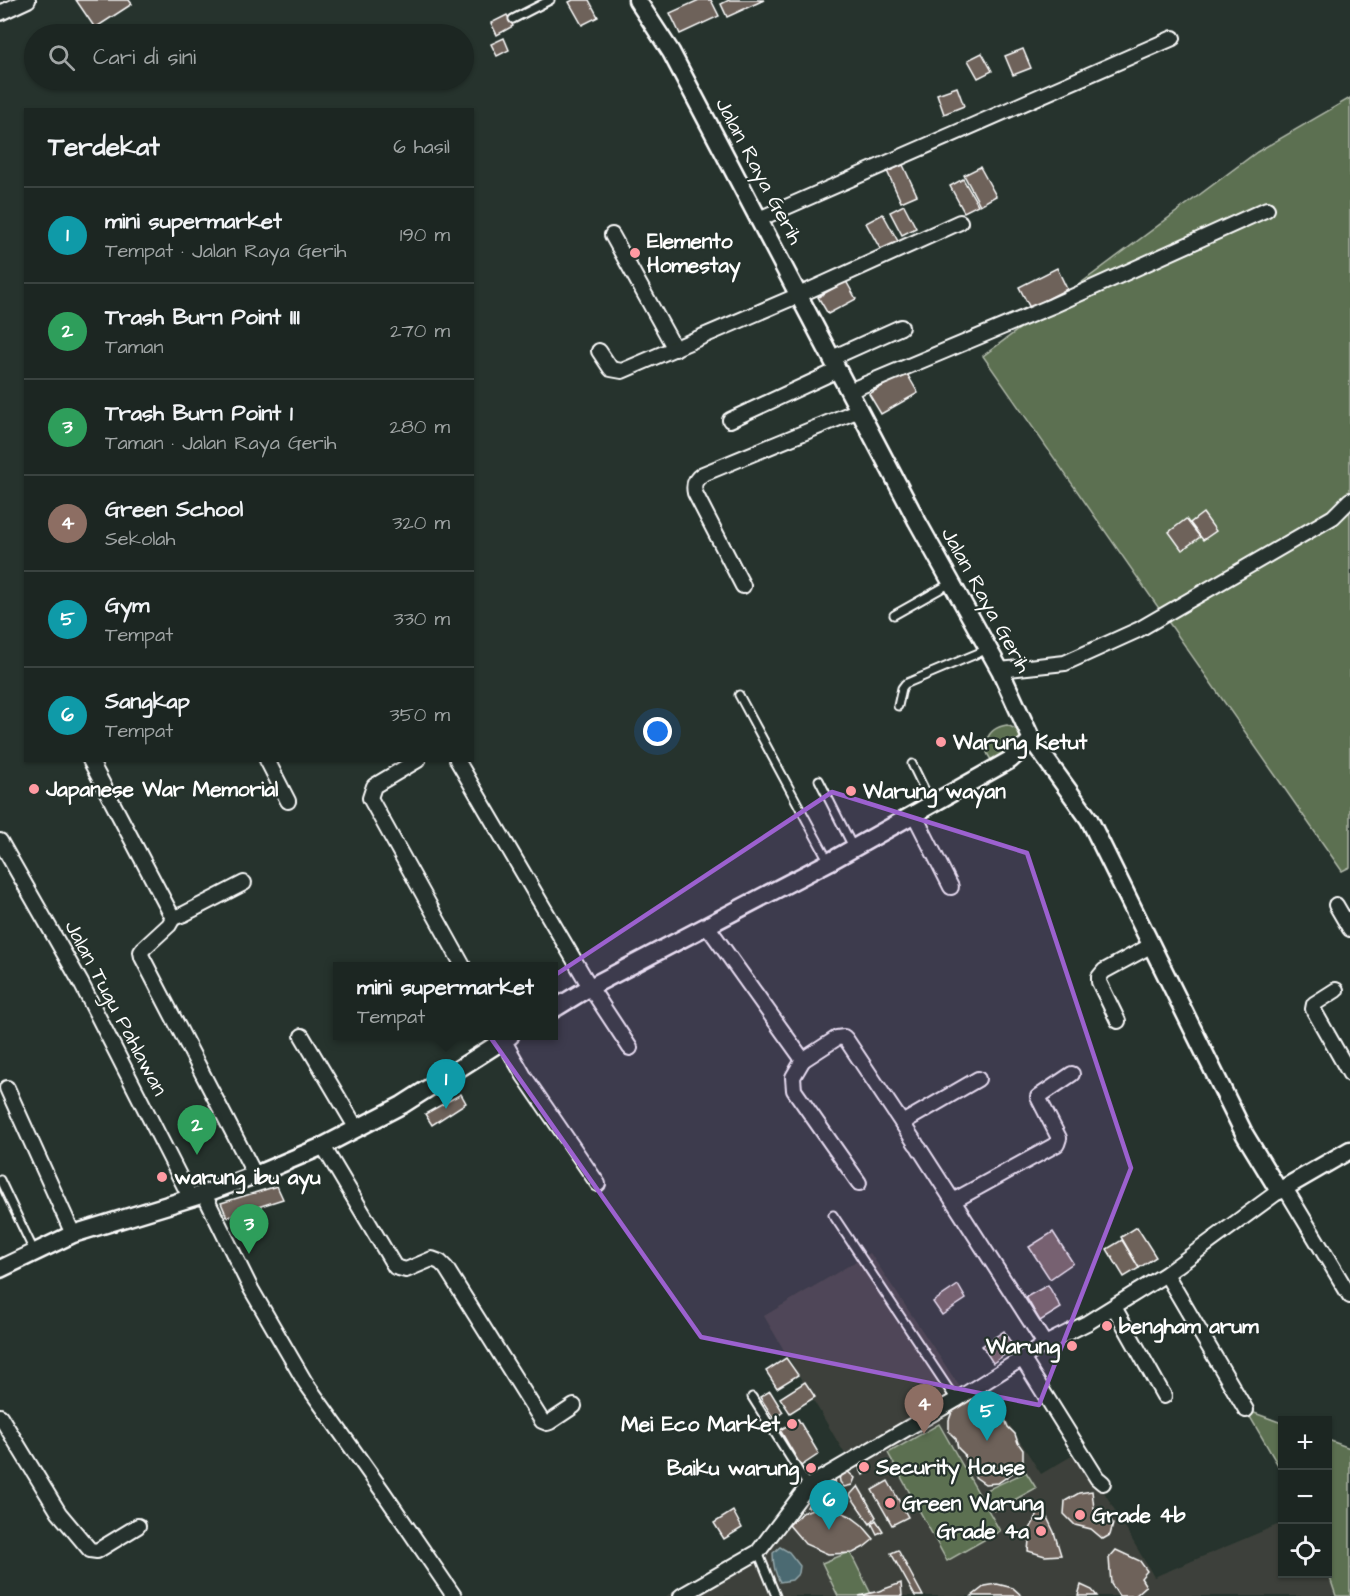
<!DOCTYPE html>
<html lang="id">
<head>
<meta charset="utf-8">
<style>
	:root { --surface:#1c2622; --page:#252e2a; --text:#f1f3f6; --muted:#a0a5a5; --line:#3a4340; --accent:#1a73e8 }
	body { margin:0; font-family:"Architects Daughter",sans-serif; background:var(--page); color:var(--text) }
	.controls { position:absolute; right:18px; bottom:18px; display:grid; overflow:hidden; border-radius:0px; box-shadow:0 2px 4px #0004 }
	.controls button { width:54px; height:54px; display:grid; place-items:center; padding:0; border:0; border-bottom:2px solid var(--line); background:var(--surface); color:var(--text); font:30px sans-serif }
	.you { position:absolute; left:658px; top:732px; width:21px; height:21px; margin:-15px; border:4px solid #fff; border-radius:50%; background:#1a73e8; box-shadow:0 0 0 9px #1a73e833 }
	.badge { display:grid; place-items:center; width:39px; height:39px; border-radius:50%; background:var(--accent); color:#fff; font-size:20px; font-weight:700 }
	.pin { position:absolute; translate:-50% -50px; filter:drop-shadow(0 2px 3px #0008) }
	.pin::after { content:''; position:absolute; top:32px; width:21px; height:18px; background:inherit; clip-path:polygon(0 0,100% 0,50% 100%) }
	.popup { position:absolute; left:333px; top:962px; width:225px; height:78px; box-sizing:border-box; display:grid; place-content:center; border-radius:0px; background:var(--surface); filter:drop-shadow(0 2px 4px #0005); font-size:20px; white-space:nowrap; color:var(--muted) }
	.popup b { font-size:22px; color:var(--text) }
	.popup::after { content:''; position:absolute; left:50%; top:100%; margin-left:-12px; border:12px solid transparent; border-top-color:var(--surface) }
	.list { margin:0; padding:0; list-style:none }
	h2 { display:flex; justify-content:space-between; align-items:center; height:78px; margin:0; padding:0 24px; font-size:26px }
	h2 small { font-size:20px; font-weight:400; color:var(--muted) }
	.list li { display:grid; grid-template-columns:39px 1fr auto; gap:18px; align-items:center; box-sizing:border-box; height:96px; padding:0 24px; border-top:2px solid var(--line) }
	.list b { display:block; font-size:22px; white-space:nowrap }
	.list p { margin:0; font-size:20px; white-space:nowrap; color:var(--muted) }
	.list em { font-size:20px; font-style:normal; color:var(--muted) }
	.icon { flex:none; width:33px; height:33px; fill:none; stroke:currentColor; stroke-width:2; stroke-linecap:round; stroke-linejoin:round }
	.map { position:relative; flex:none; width:1350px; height:1596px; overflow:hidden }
	.search { position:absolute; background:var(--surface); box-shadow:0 2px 4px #0004; left:24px; top:24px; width:450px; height:66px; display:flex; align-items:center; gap:15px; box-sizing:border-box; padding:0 21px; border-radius:33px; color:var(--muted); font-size:22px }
	.panel { position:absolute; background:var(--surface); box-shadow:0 2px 4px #0004; left:24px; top:108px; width:450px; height:654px; border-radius:0px }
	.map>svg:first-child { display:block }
</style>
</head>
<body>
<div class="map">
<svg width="1350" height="1596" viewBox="0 0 1350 1596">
	<rect width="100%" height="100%" fill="#26332d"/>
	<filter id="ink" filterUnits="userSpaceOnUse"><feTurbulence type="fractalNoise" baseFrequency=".0167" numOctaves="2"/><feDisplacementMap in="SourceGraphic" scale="12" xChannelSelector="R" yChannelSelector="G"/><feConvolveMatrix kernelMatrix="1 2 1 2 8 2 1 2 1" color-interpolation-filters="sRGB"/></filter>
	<g filter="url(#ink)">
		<polygon fill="#3c413a" points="870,1253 966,1396 984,1385 1041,1474 1080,1451 1154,1577 1282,1523 1282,1574 1328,1572 1336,1596 666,1596 754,1546 804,1479 846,1456 764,1316"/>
		<g fill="#5c6f51" stroke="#aeb7a8" stroke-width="1.5">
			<polygon points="1350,98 1350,867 1342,871 983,356 1257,152"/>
			<path d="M 1007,725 L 1020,731 L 1026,743 L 994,763 C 979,748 986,728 1007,725 Z"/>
			<polygon points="1246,1410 1282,1423 1282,1472"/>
			<polygon points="939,1424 1000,1531 947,1561 888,1453"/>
			<polygon points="1328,1440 1350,1448 1350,1596 1336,1596 1328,1572"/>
			<polygon points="1026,1472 1036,1488 994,1511 984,1491"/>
			<polygon points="850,1552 871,1594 867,1596 838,1596 822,1563"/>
		</g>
		<path fill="#4b6a72" stroke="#93a6aa" stroke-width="1.5" d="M 780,1547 L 789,1552 L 800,1566 L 799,1573 L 792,1580 L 780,1582 C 775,1574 773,1563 773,1553 Z"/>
		<g fill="#6e625a" stroke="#fff" stroke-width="1.5">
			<polygon points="76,0 129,0 132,4 95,28"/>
			<polygon points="573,0 589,0 598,17 582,25 569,2"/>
			<polygon points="699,0 711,0 719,16 680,34 670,13"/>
			<polygon points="729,0 764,0 727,17 721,4"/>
			<polygon points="507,15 513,26 497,35 491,23"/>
			<polygon points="504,38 509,50 497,56 491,44"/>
			<polygon points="1023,49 1031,68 1013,75 1005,56"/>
			<polygon points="982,53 992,71 978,78 968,60"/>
			<polygon points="957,87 964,106 944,114 937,94"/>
			<polygon points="903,165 917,195 901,202 887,171"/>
			<polygon points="980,167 996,196 980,205 964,175"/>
			<polygon points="963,179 978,205 964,212 950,186"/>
			<polygon points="904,205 916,228 902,235 890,212"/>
			<polygon points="883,214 900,245 883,254 866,223"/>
			<polygon points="1057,268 1067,289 1030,308 1019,287"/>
			<polygon points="846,281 856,299 828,314 818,297"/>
			<polygon points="906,372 918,393 881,414 869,394"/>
			<polygon points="1203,513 1216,531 1203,540 1190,523"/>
			<polygon points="1186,519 1200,537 1182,550 1169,532"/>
			<polygon points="461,1094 466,1103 432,1125 425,1114"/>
			<polygon points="277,1186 283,1199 227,1217 221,1203"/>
			<polygon points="1137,1227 1156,1257 1139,1268 1121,1237"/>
			<polygon points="1053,1232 1073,1263 1050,1279 1029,1247"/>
			<polygon points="1122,1240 1139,1268 1124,1277 1107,1249"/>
			<polygon points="958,1285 966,1299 942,1315 933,1302"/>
			<polygon points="1048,1285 1061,1308 1040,1321 1026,1297"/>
			<polygon points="1004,1331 1014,1348 993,1363 982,1346"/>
			<polygon points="786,1358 798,1375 777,1388 766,1371"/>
			<polygon points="805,1382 815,1397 790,1413 780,1398"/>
			<polygon points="770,1391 783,1412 774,1419 760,1397"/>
			<polygon points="974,1398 984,1398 995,1405 998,1412 1004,1417 1008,1427 1015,1434 1018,1443 1023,1450 1023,1461 1017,1470 998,1483 985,1484 975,1477 972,1468 966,1461 964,1454 958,1448 956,1439 949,1432 949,1420 953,1409 964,1402"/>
			<polygon points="798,1419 819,1454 801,1466 780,1430"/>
			<polygon points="866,1458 872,1470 863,1475 857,1463"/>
			<polygon points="847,1471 855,1478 852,1485 844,1487 840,1482 839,1475"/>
			<polygon points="835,1477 832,1503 824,1508 807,1507 816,1489"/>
			<polygon points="888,1481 908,1517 892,1525 872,1490"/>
			<polygon points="858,1486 876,1517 870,1524 850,1495"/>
			<polygon points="1092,1491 1095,1517 1100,1515 1109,1516 1113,1524 1110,1535 1103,1539 1091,1529 1075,1525 1064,1514 1065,1501 1079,1493"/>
			<polygon points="1042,1507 1054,1532 1061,1555 1045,1556 1028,1551 1030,1529"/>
			<polygon points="815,1508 832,1508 850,1516 862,1525 874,1539 864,1547 853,1553 828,1554 805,1544 789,1525 802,1513"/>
			<polygon points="733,1511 742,1528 724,1539 714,1523"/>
			<polygon points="876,1520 883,1531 877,1534 872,1524"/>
			<polygon points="898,1550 923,1596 915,1596 891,1553"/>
			<polygon points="1116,1550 1140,1561 1147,1571 1141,1578 1146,1586 1135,1596 1119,1596 1111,1584 1109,1558"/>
			<polygon points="901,1583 902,1596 859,1596 879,1591"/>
			<polygon points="997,1584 1013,1588 1022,1596 972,1596 985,1586"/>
			<polygon points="1081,1585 1092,1590 1097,1596 1078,1596"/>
		</g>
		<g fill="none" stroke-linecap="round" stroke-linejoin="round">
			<defs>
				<g id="service">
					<polyline points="513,19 550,0"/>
					<polyline points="894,615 951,583"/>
					<polyline points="739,695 829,862"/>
					<polyline points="898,706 902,688 905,684 988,649"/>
					<polyline points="912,764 931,803"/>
					<polyline points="819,780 853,847"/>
					<polyline points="0,1180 34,1251"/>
					<polyline points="833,1215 956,1400"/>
					<polyline points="752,1397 808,1486"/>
					<polyline points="758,1552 776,1596"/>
				</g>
				<g id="minor">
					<polyline points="0,13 28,0"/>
					<polyline points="759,219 1173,38"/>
					<polyline points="612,235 675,349"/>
					<polyline points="599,351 611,369 622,371 799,295 960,222"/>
					<polyline points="832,358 901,327"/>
					<polyline points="849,391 1052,306 1267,209"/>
					<polyline points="730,420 838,370"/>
					<path d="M 743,586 L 695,493 C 693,484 695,479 703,474 L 859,410"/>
					<polyline points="1000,670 1065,663 1138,630 1333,517 1350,500"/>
					<polyline points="90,760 173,918 169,925 144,948 141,952 142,957 255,1175"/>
					<polyline points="267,760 288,801"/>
					<polyline points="418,760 374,786 370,798 463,966"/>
					<polyline points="457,760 590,987 630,1048"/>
					<polyline points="914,814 951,887"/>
					<polyline points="0,841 81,983 190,1197"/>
					<polyline points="1336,905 1350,929"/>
					<polyline points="173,918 184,914 244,883"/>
					<polyline points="708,927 803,1060 837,1038 844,1037 846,1039 916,1144"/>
					<polyline points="1336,990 1314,1004 1313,1009 1350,1074"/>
					<polyline points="1118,1021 1099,982 1099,977 1104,971 1152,945"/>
					<polyline points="302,1036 357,1129"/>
					<polyline points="501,1036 524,1076 598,1184"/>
					<polyline points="803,1060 793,1077 794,1090 859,1183"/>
					<polyline points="7,1088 73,1234"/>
					<polyline points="902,1123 978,1079"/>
					<polyline points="323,1146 395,1267 406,1270 432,1259 440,1262 446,1268 542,1421 547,1423 550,1422 574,1406"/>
					<polyline points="919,1148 1045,1344"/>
					<polyline points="1285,1188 1350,1296"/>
					<polyline points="204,1194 251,1289 305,1382 383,1492 454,1596"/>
					<polyline points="953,1201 1057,1144 1059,1138 1038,1097 1072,1074"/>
					<polyline points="1166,1274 1246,1410"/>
					<polyline points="1114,1307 1164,1396"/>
					<polyline points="1022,1358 1097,1478 1103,1483"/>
					<polyline points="0,1416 59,1513 90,1550 97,1551 138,1526"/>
					<polyline points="681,1596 758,1552 808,1486 956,1400 1045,1344 1087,1323 1166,1274 1279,1191"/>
				</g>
				<g id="tertiary">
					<polyline points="1032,740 1089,819 1245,1135 1279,1191 1350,1150"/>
					<polyline points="554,1009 590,987 829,862 1010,760 1032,740 1000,670 917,521 671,52 637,0"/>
					<polyline points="0,1269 73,1234 204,1194 255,1175 323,1146 402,1105 510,1036"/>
				</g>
			</defs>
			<use href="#service" stroke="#fff" stroke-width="11"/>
			<use href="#minor" stroke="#fff" stroke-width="18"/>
			<use href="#tertiary" stroke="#fff" stroke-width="21"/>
			<use href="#service" stroke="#26332d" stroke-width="7"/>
			<use href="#minor" stroke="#26332d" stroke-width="14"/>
			<use href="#tertiary" stroke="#26332d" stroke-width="16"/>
		</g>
	</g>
	<path fill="#9c61cf" fill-opacity="0.2" stroke="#9c61cf" stroke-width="4.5" stroke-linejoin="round" d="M 832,792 L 1027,853 L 1131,1168 L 1039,1405 L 701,1337 L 481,1024 Z"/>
	<g fill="#ff9aa2" stroke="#26332d" stroke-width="2">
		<circle cx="635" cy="253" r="6"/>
		<circle cx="941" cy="742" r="6"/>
		<circle cx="34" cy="789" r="6"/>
		<circle cx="851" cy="791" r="6"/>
		<circle cx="162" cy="1177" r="6"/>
		<circle cx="1107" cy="1326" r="6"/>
		<circle cx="1072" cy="1346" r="6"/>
		<circle cx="792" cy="1424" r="6"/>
		<circle cx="864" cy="1467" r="6"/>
		<circle cx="811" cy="1468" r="6"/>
		<circle cx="890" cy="1503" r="6"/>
		<circle cx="1080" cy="1515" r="6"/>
		<circle cx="1041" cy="1531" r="6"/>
	</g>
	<g text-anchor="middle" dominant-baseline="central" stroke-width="4.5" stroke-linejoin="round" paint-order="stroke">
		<g font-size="21" fill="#fff" stroke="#26332d">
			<text transform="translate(759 171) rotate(62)">Jalan Raya Gerih</text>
			<text transform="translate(986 600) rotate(61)">Jalan Raya Gerih</text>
			<text transform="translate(116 1008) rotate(62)">Jalan Tugu Pahlawan</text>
		</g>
		<g font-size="21" font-weight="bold" fill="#fff" stroke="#26332d" text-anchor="start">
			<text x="647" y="241">Elemento<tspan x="647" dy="24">Homestay</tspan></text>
			<text x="953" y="742">Warung Ketut</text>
			<text x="46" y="789">Japanese War Memorial</text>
			<text x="863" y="791">Warung wayan</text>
			<text x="174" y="1177">warung ibu ayu</text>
			<text x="1119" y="1326">bengham arum</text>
			<text x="1060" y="1346" text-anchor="end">Warung</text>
			<text x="780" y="1424" text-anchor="end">Mei Eco Market</text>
			<text x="876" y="1467">Security House</text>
			<text x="799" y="1468" text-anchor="end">Baiku warung</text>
			<text x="902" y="1503">Green Warung</text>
			<text x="1092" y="1515">Grade 4b</text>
			<text x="1029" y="1531" text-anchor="end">Grade 4a</text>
		</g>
	</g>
</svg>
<div class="controls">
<button>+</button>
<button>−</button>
<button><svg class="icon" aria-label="locate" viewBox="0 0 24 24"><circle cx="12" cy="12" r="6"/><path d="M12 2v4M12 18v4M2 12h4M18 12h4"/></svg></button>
</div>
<div class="you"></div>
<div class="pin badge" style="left:446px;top:1109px;background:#0f9aa8">1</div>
<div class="popup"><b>mini supermarket</b>Tempat</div>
<div class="pin badge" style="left:197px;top:1155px;background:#2e9e5b">2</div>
<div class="pin badge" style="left:249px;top:1254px;background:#2e9e5b">3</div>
<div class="pin badge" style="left:924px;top:1434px;background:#8d6e63">4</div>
<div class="pin badge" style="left:987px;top:1441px;background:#0f9aa8">5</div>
<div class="pin badge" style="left:829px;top:1530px;background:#0f9aa8">6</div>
<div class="search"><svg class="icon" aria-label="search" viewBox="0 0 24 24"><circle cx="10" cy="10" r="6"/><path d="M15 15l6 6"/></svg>Cari di sini</div>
<section class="panel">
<h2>Terdekat<small>6 hasil</small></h2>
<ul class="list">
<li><span class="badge" style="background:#0f9aa8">1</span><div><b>mini supermarket</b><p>Tempat · Jalan Raya Gerih</p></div><em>190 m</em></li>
<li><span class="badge" style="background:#2e9e5b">2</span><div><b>Trash Burn Point III</b><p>Taman</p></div><em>270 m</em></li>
<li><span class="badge" style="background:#2e9e5b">3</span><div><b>Trash Burn Point 1</b><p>Taman · Jalan Raya Gerih</p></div><em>280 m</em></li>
<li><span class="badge" style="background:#8d6e63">4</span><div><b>Green School</b><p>Sekolah</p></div><em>320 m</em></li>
<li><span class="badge" style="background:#0f9aa8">5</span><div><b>Gym</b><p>Tempat</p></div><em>330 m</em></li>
<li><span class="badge" style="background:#0f9aa8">6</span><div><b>Sangkap</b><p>Tempat</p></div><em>350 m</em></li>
</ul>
</section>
</div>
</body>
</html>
